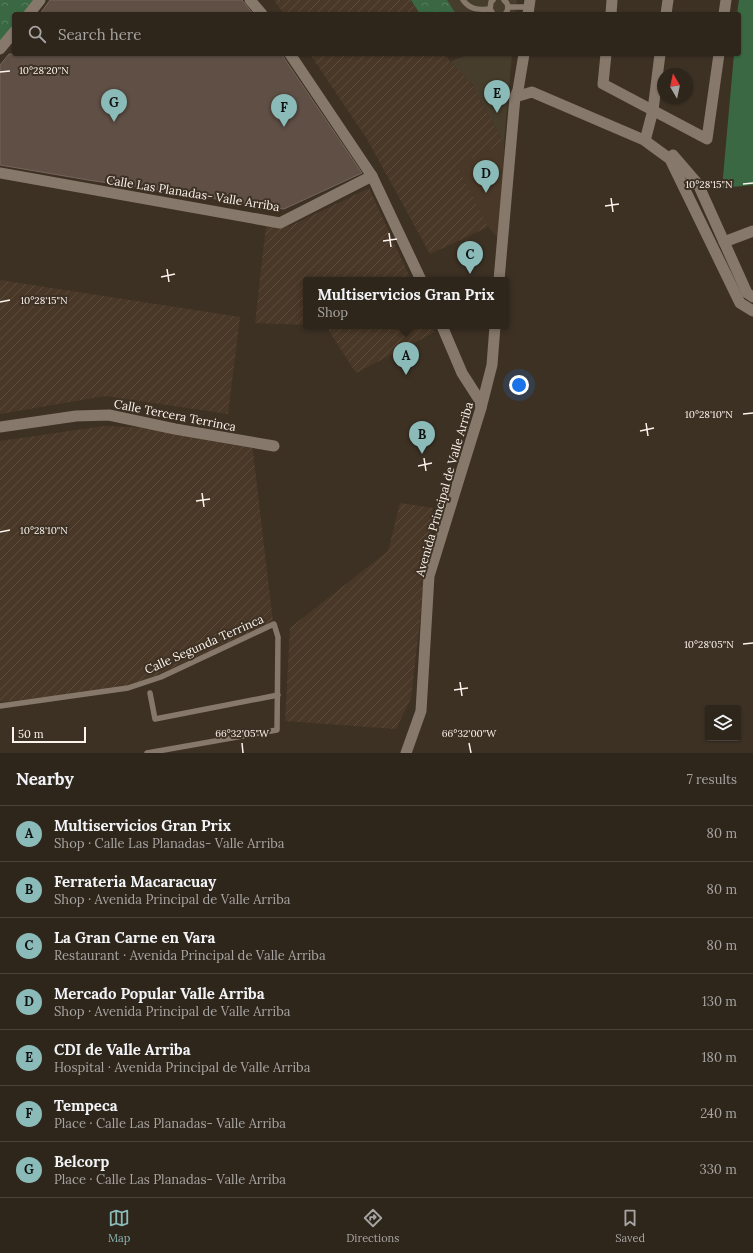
<!DOCTYPE html>
<html lang="en">
<head>
<meta charset="utf-8">
<style>
	:root { --surface:#2e251b; --page:#3a3128; --text:#f1f3f6; --muted:#a7a5a3; --line:#49423a; --accent:#8bbbb9 }
	body { margin:0; font-family:Lora,serif; background:var(--page); color:var(--text) }
	.controls { position:absolute; right:12px; bottom:12px; display:grid; overflow:hidden; border-radius:4px; box-shadow:0 1px 3px #0004 }
	.controls button { width:36px; height:36px; display:grid; place-items:center; padding:0; border:0; border-bottom:1px solid var(--line); background:var(--surface); color:var(--text); font:20px sans-serif }
	.compass { position:absolute; left:657px; top:68px; width:36px; height:36px; border-radius:50%; background:var(--surface); box-shadow:0 1px 3px #0004; rotate:351deg }
	.scale { position:absolute; left:12px; bottom:10px; width:74px; box-sizing:border-box; padding-left:4px; border:2px solid #fbf3ec; border-top:0; font-size:11px; line-height:14px; white-space:nowrap; color:#fbf3ec; -webkit-text-stroke:3px #3d3124; paint-order:stroke }
	.you { position:absolute; left:519px; top:385px; width:14px; height:14px; margin:-10px; border:3px solid #fff; border-radius:50%; background:#1a73e8; box-shadow:0 0 0 6px #1a73e833 }
	.badge { display:grid; place-items:center; width:26px; height:26px; border-radius:50%; background:var(--accent); color:#111; font-size:13px; font-weight:700 }
	.pin { position:absolute; translate:-50% -33px; filter:drop-shadow(0 1px 2px #0008) }
	.pin::after { content:''; position:absolute; top:21px; width:14px; height:12px; background:inherit; clip-path:polygon(0 0,100% 0,50% 100%) }
	.popup { position:absolute; left:303px; top:277px; width:206px; height:52px; box-sizing:border-box; display:grid; place-content:center; border-radius:4px; background:var(--surface); filter:drop-shadow(0 1px 3px #0005); font-size:13px; white-space:nowrap; color:var(--muted) }
	.popup b { font-size:15px; color:var(--text) }
	.popup::after { content:''; position:absolute; left:50%; top:100%; margin-left:-8px; border:8px solid transparent; border-top-color:var(--surface) }
	.list { margin:0; padding:0; list-style:none }
	h2 { display:flex; justify-content:space-between; align-items:center; height:52px; margin:0; padding:0 16px; font-size:17px }
	h2 small { font-size:13px; font-weight:400; color:var(--muted) }
	.list li { display:grid; grid-template-columns:26px 1fr auto; gap:12px; align-items:center; box-sizing:border-box; height:56px; padding:0 16px; border-top:1px solid var(--line) }
	.list b { display:block; font-size:15px; white-space:nowrap }
	.list p { margin:0; font-size:13px; white-space:nowrap; color:var(--muted) }
	.list em { font-size:13px; font-style:normal; color:var(--muted) }
	.icon { flex:none; width:22px; height:22px; fill:none; stroke:currentColor; stroke-width:2; stroke-linecap:round; stroke-linejoin:round }
	.map { position:relative; flex:none; width:753px; height:753px; overflow:hidden }
	.search { position:absolute; background:var(--surface); box-shadow:0 1px 3px #0004; left:12px; right:12px; top:12px; height:44px; display:flex; align-items:center; gap:10px; box-sizing:border-box; padding:0 14px; border-radius:4px; color:var(--muted); font-size:15px }
	.sheet { height:444px; background:var(--surface) }
	nav { display:flex; justify-content:space-around; align-items:center; box-sizing:border-box; height:56px; border-top:1px solid var(--line); background:var(--surface); font-size:11px; color:var(--muted) }
	nav a { display:grid; justify-items:center; gap:2px }
	nav .on { color:var(--accent) }
	.map>svg:first-child { display:block }
</style>
</head>
<body>
<div class="map">
<svg width="753" height="753" viewBox="0 0 753 753">
	<defs>
		<pattern id="industrial-furrows" width="10" height="10" patternUnits="userSpaceOnUse"><rect width="10" height="10" fill="#493827"/><path d="M-1 1l2-2M0 10L10 0M9 11l2-2" fill="none" stroke="#5b4c3c"/></pattern>
		<pattern id="forest-crowns" width="20" height="18" patternUnits="userSpaceOnUse"><rect width="20" height="18" fill="#396842"/><path d="M2 6a3 3 0 1 1 6 0M12 15a3 3 0 1 1 6 0" fill="none" stroke="#577e5d"/></pattern>
	</defs>
	<rect width="100%" height="100%" fill="#3d3124"/>
	<polygon fill="#493827" points="504,143 502,243 483,221 457,165"/>
	<g fill="url(#industrial-furrows)">
		<polygon points="274,0 411,0 420,14 284,14"/>
		<polygon points="310,54 445,54 450,62 472,84 504,143 457,165 488,227 430,254 367,139"/>
		<polygon points="369,188 411,280 306,280 306,325 255,323 266,226 290,226"/>
		<polygon points="0,280 240,317 228,414 105,396 0,414"/>
		<polygon points="326,326 432,326 435,332 356,373"/>
		<polygon points="104,426 175,429 252,444 273,622 128,688 0,702 0,441"/>
		<polygon points="400,503 433,508 411,698 396,729 285,721 290,628 388,551"/>
	</g>
	<g fill="#473d2d">
		<polygon points="446,0 517,0 515,14 456,14"/>
		<polygon points="466,54 512,54 504,143 472,84 450,62 466,55"/>
	</g>
	<g fill="url(#forest-crowns)">
		<polygon points="0,0 45,0 35,14 14,14 14,38 0,53"/>
		<polygon points="411,0 447,0 456,14 420,14"/>
	</g>
	<polygon fill="#396842" points="739,0 753,0 753,185 722,188 734,54 739,54 739,14 737,14"/>
	<g fill="#5f4f45" stroke="#76655b">
		<polygon points="50,0 242,0 253,14 40,14"/>
		<polygon points="9,54 283,54 284,58 362,173 284,209 88,180 0,165 0,65"/>
	</g>
	<g fill="none" stroke-linecap="round" stroke-linejoin="round">
		<g stroke="#86786a" stroke-width="5.5">
			<path d="M 463,0 C 470,10 479,10 490,9"/>
			<path d="M 504,0 C 509,4 509,10 505,14"/>
			<polyline points="508,7 529,7"/>
			<polyline points="493,14 490,9 491,2 493,0"/>
			<polyline points="150,693 155,719 278,695"/>
			<polyline points="0,706 128,688 161,677 274,624 278,637 277,730 147,753"/>
		</g>
		<g stroke="#86786a" stroke-width="11">
			<polyline points="250,0 262,14"/>
			<polyline points="29,14 40,0"/>
			<polyline points="528,14 530,0"/>
			<polyline points="611,14 612,0"/>
			<polyline points="666,14 668,0"/>
			<polyline points="724,14 726,0"/>
			<polyline points="0,49 14,32"/>
			<polyline points="290,54 372,176 421,280"/>
			<polyline points="606,54 603,84 707,139 719,54"/>
			<polyline points="515,97 532,92 644,140 670,159 740,303 753,311"/>
			<polyline points="646,137 653,110 660,54"/>
			<polyline points="673,155 698,184 747,293 753,297"/>
			<polyline points="0,173 280,223 372,176"/>
			<polyline points="724,242 753,231"/>
			<polyline points="499,280 515,97 518,90 524,54"/>
			<polyline points="442,326 462,373 480,401 481,408"/>
			<polyline points="0,427 76,416 109,415 175,429 274,446"/>
			<polyline points="406,753 421,711 429,576 481,408 492,365 495,326"/>
		</g>
	</g>
	<path fill="none" stroke="#fbf3ec" stroke-width="1.5" d="M 0,72 L 10,71M 743,184 L 753,183M 611,198 L 613,212M 605,206 L 619,204M 389,233 L 391,247M 383,241 L 397,239M 167,269 L 169,282M 161,277 L 175,274M 0,302 L 10,300M 743,414 L 753,413M 646,423 L 648,436M 640,431 L 654,428M 424,458 L 426,471M 418,466 L 432,463M 202,493 L 204,507M 196,501 L 210,499M 0,532 L 10,530M 743,644 L 753,643M 460,682 L 462,696M 454,690 L 468,688M 242,743 L 243,753M 469,743 L 471,753"/>
	<g text-anchor="middle" dominant-baseline="central" stroke-width="4" stroke-linejoin="round" paint-order="stroke">
		<g font-size="12" fill="#fbf3ec" stroke="#3d3124">
			<text transform="translate(193 193) rotate(9)">Calle Las Planadas- Valle Arriba</text>
			<text transform="translate(175 415) rotate(11)">Calle Tercera Terrinca</text>
			<text transform="translate(444 489) rotate(-74)">Avenida Principal de Valle Arriba</text>
			<text transform="translate(204 644) rotate(-24)">Calle Segunda Terrinca</text>
		</g>
	</g>
	<g font-size="10" text-anchor="middle" fill="#fbf3ec" stroke="#3d3124" stroke-width="4" stroke-linejoin="round" paint-order="stroke">
		<text x="44" y="74">10°28'20"N</text>
		<text x="709" y="188">10°28'15"N</text>
		<text x="44" y="304">10°28'15"N</text>
		<text x="709" y="418">10°28'10"N</text>
		<text x="44" y="534">10°28'10"N</text>
		<text x="709" y="648">10°28'05"N</text>
		<text x="242" y="737">66°32'05"W</text>
		<text x="469" y="737">66°32'00"W</text>
	</g>
</svg>
<div class="controls">
<button><svg class="icon" aria-label="layers" viewBox="0 0 24 24"><path d="M12 4l9 5-9 5-9-5zM3 14l9 5 9-5"/></svg></button>
</div>
<svg class="compass" viewBox="-18 -18 36 36"><path d="M0-13l5 13h-10z" fill="#e53935"/><path d="M0 13l5-13h-10z" fill="#a7a5a3"/></svg>
<div class="scale">50 m</div>
<div class="you"></div>
<div class="pin badge" style="left:406px;top:375px">A</div>
<div class="popup"><b>Multiservicios Gran Prix</b>Shop</div>
<div class="pin badge" style="left:422px;top:454px">B</div>
<div class="pin badge" style="left:470px;top:274px">C</div>
<div class="pin badge" style="left:486px;top:193px">D</div>
<div class="pin badge" style="left:497px;top:113px">E</div>
<div class="pin badge" style="left:284px;top:127px">F</div>
<div class="pin badge" style="left:114px;top:122px">G</div>
<div class="search"><svg class="icon" aria-label="search" viewBox="0 0 24 24"><circle cx="10" cy="10" r="6"/><path d="M15 15l6 6"/></svg>Search here</div>
</div>
<section class="sheet">
<h2>Nearby<small>7 results</small></h2>
<ul class="list">
<li><span class="badge">A</span><div><b>Multiservicios Gran Prix</b><p>Shop · Calle Las Planadas- Valle Arriba</p></div><em>80 m</em></li>
<li><span class="badge">B</span><div><b>Ferrateria Macaracuay</b><p>Shop · Avenida Principal de Valle Arriba</p></div><em>80 m</em></li>
<li><span class="badge">C</span><div><b>La Gran Carne en Vara</b><p>Restaurant · Avenida Principal de Valle Arriba</p></div><em>80 m</em></li>
<li><span class="badge">D</span><div><b>Mercado Popular Valle Arriba</b><p>Shop · Avenida Principal de Valle Arriba</p></div><em>130 m</em></li>
<li><span class="badge">E</span><div><b>CDI de Valle Arriba</b><p>Hospital · Avenida Principal de Valle Arriba</p></div><em>180 m</em></li>
<li><span class="badge">F</span><div><b>Tempeca</b><p>Place · Calle Las Planadas- Valle Arriba</p></div><em>240 m</em></li>
<li><span class="badge">G</span><div><b>Belcorp</b><p>Place · Calle Las Planadas- Valle Arriba</p></div><em>330 m</em></li>
</ul>
</section>
<nav>
<a class="on"><svg class="icon" aria-label="map" viewBox="0 0 24 24"><path d="M3 6l6-2 6 2 6-2v14l-6 2-6-2-6 2zM9 4v14M15 6v14"/></svg>Map</a>
<a><svg class="icon" aria-label="directions" viewBox="0 0 24 24"><path d="M12 3l9 9-9 9-9-9zM9 14v-3h6M13 9l2 2-2 2"/></svg>Directions</a>
<a><svg class="icon" aria-label="saved" viewBox="0 0 24 24"><path d="M7 4h10v16l-5-4-5 4z"/></svg>Saved</a>
</nav>
</body>
</html>
